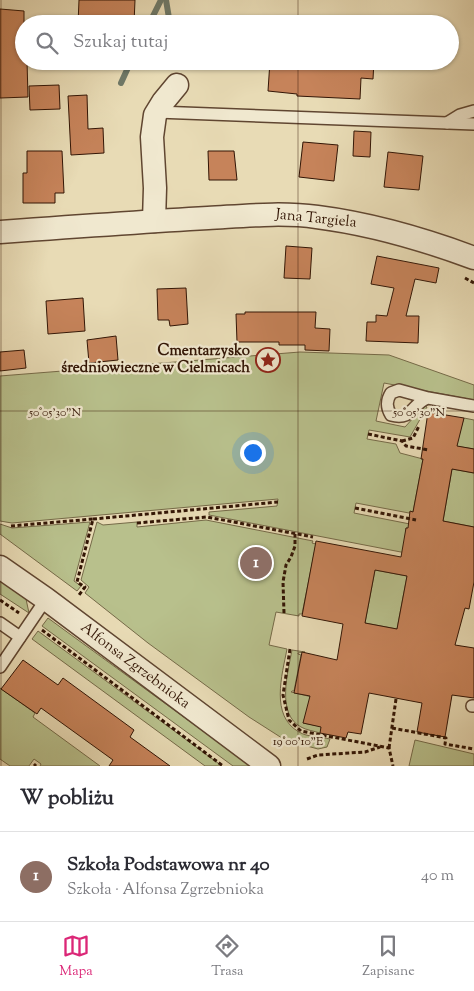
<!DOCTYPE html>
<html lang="pl">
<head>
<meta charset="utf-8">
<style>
	:root { --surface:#fff; --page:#f2f2f3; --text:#2b2b33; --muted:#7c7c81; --line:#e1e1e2; --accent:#db2777 }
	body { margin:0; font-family:"Sorts Mill Goudy",serif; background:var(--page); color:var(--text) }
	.you { position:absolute; left:252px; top:452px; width:18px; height:18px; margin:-12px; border:4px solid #fff; border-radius:50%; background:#1a73e8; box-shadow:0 0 0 8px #1a73e833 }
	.badge { display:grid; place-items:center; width:32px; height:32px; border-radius:50%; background:var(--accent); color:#fff; font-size:16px; font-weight:700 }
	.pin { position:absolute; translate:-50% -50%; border:2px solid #fff; box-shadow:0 1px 5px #0006 }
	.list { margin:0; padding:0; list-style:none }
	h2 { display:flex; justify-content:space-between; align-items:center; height:65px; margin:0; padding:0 20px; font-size:21px }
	h2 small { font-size:16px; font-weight:400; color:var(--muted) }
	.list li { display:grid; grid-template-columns:32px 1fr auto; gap:15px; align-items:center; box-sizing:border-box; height:90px; padding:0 20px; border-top:1px solid var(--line) }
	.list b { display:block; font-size:19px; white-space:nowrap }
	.list p { margin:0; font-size:16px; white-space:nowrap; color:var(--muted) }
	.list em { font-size:16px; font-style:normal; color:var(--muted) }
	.icon { flex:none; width:28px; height:28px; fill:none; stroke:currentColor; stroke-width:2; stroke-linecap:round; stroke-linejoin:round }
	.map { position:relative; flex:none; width:474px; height:766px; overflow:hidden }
	.search { position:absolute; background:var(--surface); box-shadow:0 1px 4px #0004; left:15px; right:15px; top:15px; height:55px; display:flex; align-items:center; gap:12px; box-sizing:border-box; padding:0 18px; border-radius:28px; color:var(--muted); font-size:19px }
	.sheet { height:155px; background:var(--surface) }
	nav { display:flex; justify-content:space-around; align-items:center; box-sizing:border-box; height:70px; border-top:1px solid var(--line); background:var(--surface); font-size:14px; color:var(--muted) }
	nav a { display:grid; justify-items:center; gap:2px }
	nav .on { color:var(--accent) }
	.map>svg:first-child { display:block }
</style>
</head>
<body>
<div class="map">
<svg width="474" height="766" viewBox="0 0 474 766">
	<rect width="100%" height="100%" fill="#e8dbb5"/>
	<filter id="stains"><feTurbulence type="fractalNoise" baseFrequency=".004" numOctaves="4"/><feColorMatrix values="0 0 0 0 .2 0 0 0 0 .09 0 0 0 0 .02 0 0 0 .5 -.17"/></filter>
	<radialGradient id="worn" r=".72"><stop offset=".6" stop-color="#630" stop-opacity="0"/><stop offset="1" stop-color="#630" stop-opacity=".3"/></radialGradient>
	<g fill="#b8c08c" stroke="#756a48">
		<polygon points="300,352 389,355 474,385 474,400 384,383 376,421 405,427 424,406 427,407 410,437 369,430 367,439 396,444 400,453 423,459 413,512 410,512 409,513 356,503 354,513 415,525 414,529 406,528 406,553 209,515 209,512 277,506 278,499 12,523 0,521 0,376"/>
		<polygon points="464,418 474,420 474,449 455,446"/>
		<polygon points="452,469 474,473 474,527 443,521"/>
		<path d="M 206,520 L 313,541 L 312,543 L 316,544 L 302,614 L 299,614 L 299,616 L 276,612 L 269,645 L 287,649 C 282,675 270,716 299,732 C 307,737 321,737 330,739 L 327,747 L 318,749 L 285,740 L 249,717 L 148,643 L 85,593 L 89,587 L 81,580 L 97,522 L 103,525 L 137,522 L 137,527 Z"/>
		<polygon points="90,522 74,581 81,586 77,591 0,534 0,524 12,528"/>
		<polygon points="375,570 407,576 397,629 365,623"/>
		<polygon points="0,580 26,599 29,613 0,594"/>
		<polygon points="48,618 63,629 251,766 233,766 42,626"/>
		<polygon points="38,631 222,766 205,766 32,639"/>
		<path d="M 292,650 L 305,652 L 298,653 L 298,654 L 301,655 L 294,691 L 292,691 L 291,692 L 312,697 L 303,723 L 324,727 L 320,733 C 314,731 306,730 301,727 C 276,714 288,672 292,650 Z"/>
		<polygon points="0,688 35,713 33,717 100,766 40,766 41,764 34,759 29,766 10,766 0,759"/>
		<polygon points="415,740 474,754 474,766 409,766"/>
	</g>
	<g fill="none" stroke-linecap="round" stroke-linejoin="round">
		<g stroke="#6f7968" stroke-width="6">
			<polyline points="166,0 170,24"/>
			<polyline points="149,24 161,0"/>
			<polyline points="121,83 131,61"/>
		</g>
	</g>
	<g fill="#c6835a" stroke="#321505" fill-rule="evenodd">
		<polygon points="79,0 135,0 134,24 78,24"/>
		<polygon points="0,9 24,11 24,61 27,61 28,97 0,98"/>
		<polygon points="270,61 374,61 373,79 361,78 360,99 297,96 297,94 268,91"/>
		<polygon points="59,85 60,109 30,110 29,86"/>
		<polygon points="87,95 88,129 103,128 104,153 71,155 68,96"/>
		<polygon points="354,131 371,132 370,157 353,156"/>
		<polygon points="303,142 338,145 334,181 299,177"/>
		<polygon points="27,151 62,151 64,193 55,193 55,203 23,203 23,173 27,173"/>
		<polygon points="208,151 234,151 237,180 209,180"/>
		<polygon points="388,152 423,156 419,190 384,187"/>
		<polygon points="286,246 312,248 310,279 284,278"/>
		<polygon points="377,256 439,268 436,283 415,279 406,316 419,316 418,343 366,341 367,322 376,322 376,315 387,316 394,288 371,284"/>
		<polygon points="186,288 188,324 170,326 169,320 158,320 157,289"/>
		<polygon points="83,298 85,331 48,334 46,301"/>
		<polygon points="245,312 316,312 315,328 330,329 329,351 305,350 305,345 279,345 279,342 237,342 236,314 245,314"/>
		<polygon points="116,336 118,360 89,363 87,340"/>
		<polygon points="24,350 26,368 0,371 0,352"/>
		<path d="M 428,412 L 464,418 L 457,446 L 474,449 L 474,473 L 452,469 L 443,521 L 474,527 L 474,582 L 469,609 L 465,608 L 455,645 L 474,648 L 474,698 L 452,695 L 445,737 L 417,732 L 422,703 L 369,693 L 361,734 L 348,732 L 346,738 L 320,733 L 321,727 L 303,723 L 310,696 L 294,693 L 302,652 L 337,660 L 343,624 L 302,616 L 316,541 L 401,557 L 406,528 L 408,528 L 410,511 L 413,512 L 423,459 L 421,459 ZM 375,570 L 407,576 L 397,629 L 365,623 Z"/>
		<polygon points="23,660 58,685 63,678 134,730 130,737 170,766 109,766 113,760 41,708 37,714 1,689"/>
	</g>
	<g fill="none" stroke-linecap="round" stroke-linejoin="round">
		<defs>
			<g id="lane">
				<polyline points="157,112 474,124"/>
				<polyline points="447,123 460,115 474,111"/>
				<path d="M 428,398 C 412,403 413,421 391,415 C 386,407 386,401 391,393 L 399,390 L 428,398 L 474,406"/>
				<polyline points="0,623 20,637"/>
				<polyline points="0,667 46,599"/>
				<polyline points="472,706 474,706"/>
			</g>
			<g id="street">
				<polyline points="154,221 155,188 152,137 155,115 163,102 177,85"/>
				<path d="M 0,232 C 69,227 138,222 208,218 C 244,216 281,212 317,217 C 372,224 423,239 474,258"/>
				<polyline points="0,567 46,599 269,766"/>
			</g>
		</defs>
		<use href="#lane" stroke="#604631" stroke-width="14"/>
		<use href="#street" stroke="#604631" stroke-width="25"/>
		<g stroke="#321505" stroke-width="3" stroke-dasharray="4 2.5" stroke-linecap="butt">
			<polyline points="465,278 474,283"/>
			<polyline points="368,434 402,441 406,446 429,450"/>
			<polyline points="402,441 413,438 419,426"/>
			<polyline points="355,508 416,520"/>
			<polyline points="93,519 278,502"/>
			<polyline points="137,523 207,517 313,537"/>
			<polyline points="11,526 93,519 77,582 85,587 79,595"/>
			<polyline points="0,600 19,613"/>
			<polyline points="284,613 283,582 286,565 291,557 295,546 295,534"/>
			<polyline points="42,630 223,766"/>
			<polyline points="290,649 283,695 289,720 301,731 389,748 393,766"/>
			<polyline points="392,728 446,738 445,744 474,749"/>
			<polyline points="389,748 396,699"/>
			<polyline points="307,759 318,755 365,752 380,747"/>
			<polyline points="34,766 36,764"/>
		</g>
		<use href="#lane" stroke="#f0e8cf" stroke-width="11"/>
		<use href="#street" stroke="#f0e8cf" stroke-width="22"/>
	</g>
	<path fill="none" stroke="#321505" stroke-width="1" stroke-opacity="0.45" d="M 1,0 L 1,766M 298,0 L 298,24M 298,61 L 298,766M 0,411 L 474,411"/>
	<defs>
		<symbol id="sight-ring" viewBox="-11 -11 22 22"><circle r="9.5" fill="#f0e8cf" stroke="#8f2418" stroke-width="1.5"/><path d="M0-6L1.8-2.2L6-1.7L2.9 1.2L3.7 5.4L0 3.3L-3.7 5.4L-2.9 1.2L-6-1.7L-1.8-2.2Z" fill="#8f2418"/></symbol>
	</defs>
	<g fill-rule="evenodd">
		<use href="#sight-ring" x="254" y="346" width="28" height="28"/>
	</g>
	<g text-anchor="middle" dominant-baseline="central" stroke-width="4.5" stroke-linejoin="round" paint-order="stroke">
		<g font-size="15" fill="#321505" stroke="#f0e8cf">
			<text transform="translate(316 219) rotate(6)">Jana Targiela</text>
			<text transform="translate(135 666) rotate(37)">Alfonsa Zgrzebnioka</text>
		</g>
		<g font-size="15" font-weight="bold" fill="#321505" stroke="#f0e8cf" text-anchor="end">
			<text x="250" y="351">Cmentarzysko<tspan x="250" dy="17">średniowieczne w Cielmicach</tspan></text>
		</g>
	</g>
	<g font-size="12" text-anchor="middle" fill="#321505" stroke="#f0e8cf" stroke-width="4.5" stroke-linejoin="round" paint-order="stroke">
		<text x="55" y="416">50°05'30"N</text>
		<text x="419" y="416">50°05'30"N</text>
		<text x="298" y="745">19°00'10"E</text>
	</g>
	<rect width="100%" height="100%" filter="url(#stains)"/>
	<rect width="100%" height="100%" fill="url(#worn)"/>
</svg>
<div class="you"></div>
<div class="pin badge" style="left:256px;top:563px;background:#8d6e63">1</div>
<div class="search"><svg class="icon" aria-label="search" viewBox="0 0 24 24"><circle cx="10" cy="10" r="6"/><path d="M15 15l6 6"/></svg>Szukaj tutaj</div>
</div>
<section class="sheet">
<h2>W pobliżu<small></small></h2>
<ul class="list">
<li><span class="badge" style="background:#8d6e63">1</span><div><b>Szkoła Podstawowa nr 40</b><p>Szkoła · Alfonsa Zgrzebnioka</p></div><em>40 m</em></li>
</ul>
</section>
<nav>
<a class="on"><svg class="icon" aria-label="map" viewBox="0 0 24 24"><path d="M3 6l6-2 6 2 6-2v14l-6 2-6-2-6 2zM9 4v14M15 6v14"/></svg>Mapa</a>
<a><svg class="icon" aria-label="directions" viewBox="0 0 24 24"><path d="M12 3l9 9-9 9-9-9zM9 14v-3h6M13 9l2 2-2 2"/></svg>Trasa</a>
<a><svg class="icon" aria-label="saved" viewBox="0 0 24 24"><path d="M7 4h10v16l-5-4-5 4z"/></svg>Zapisane</a>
</nav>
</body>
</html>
